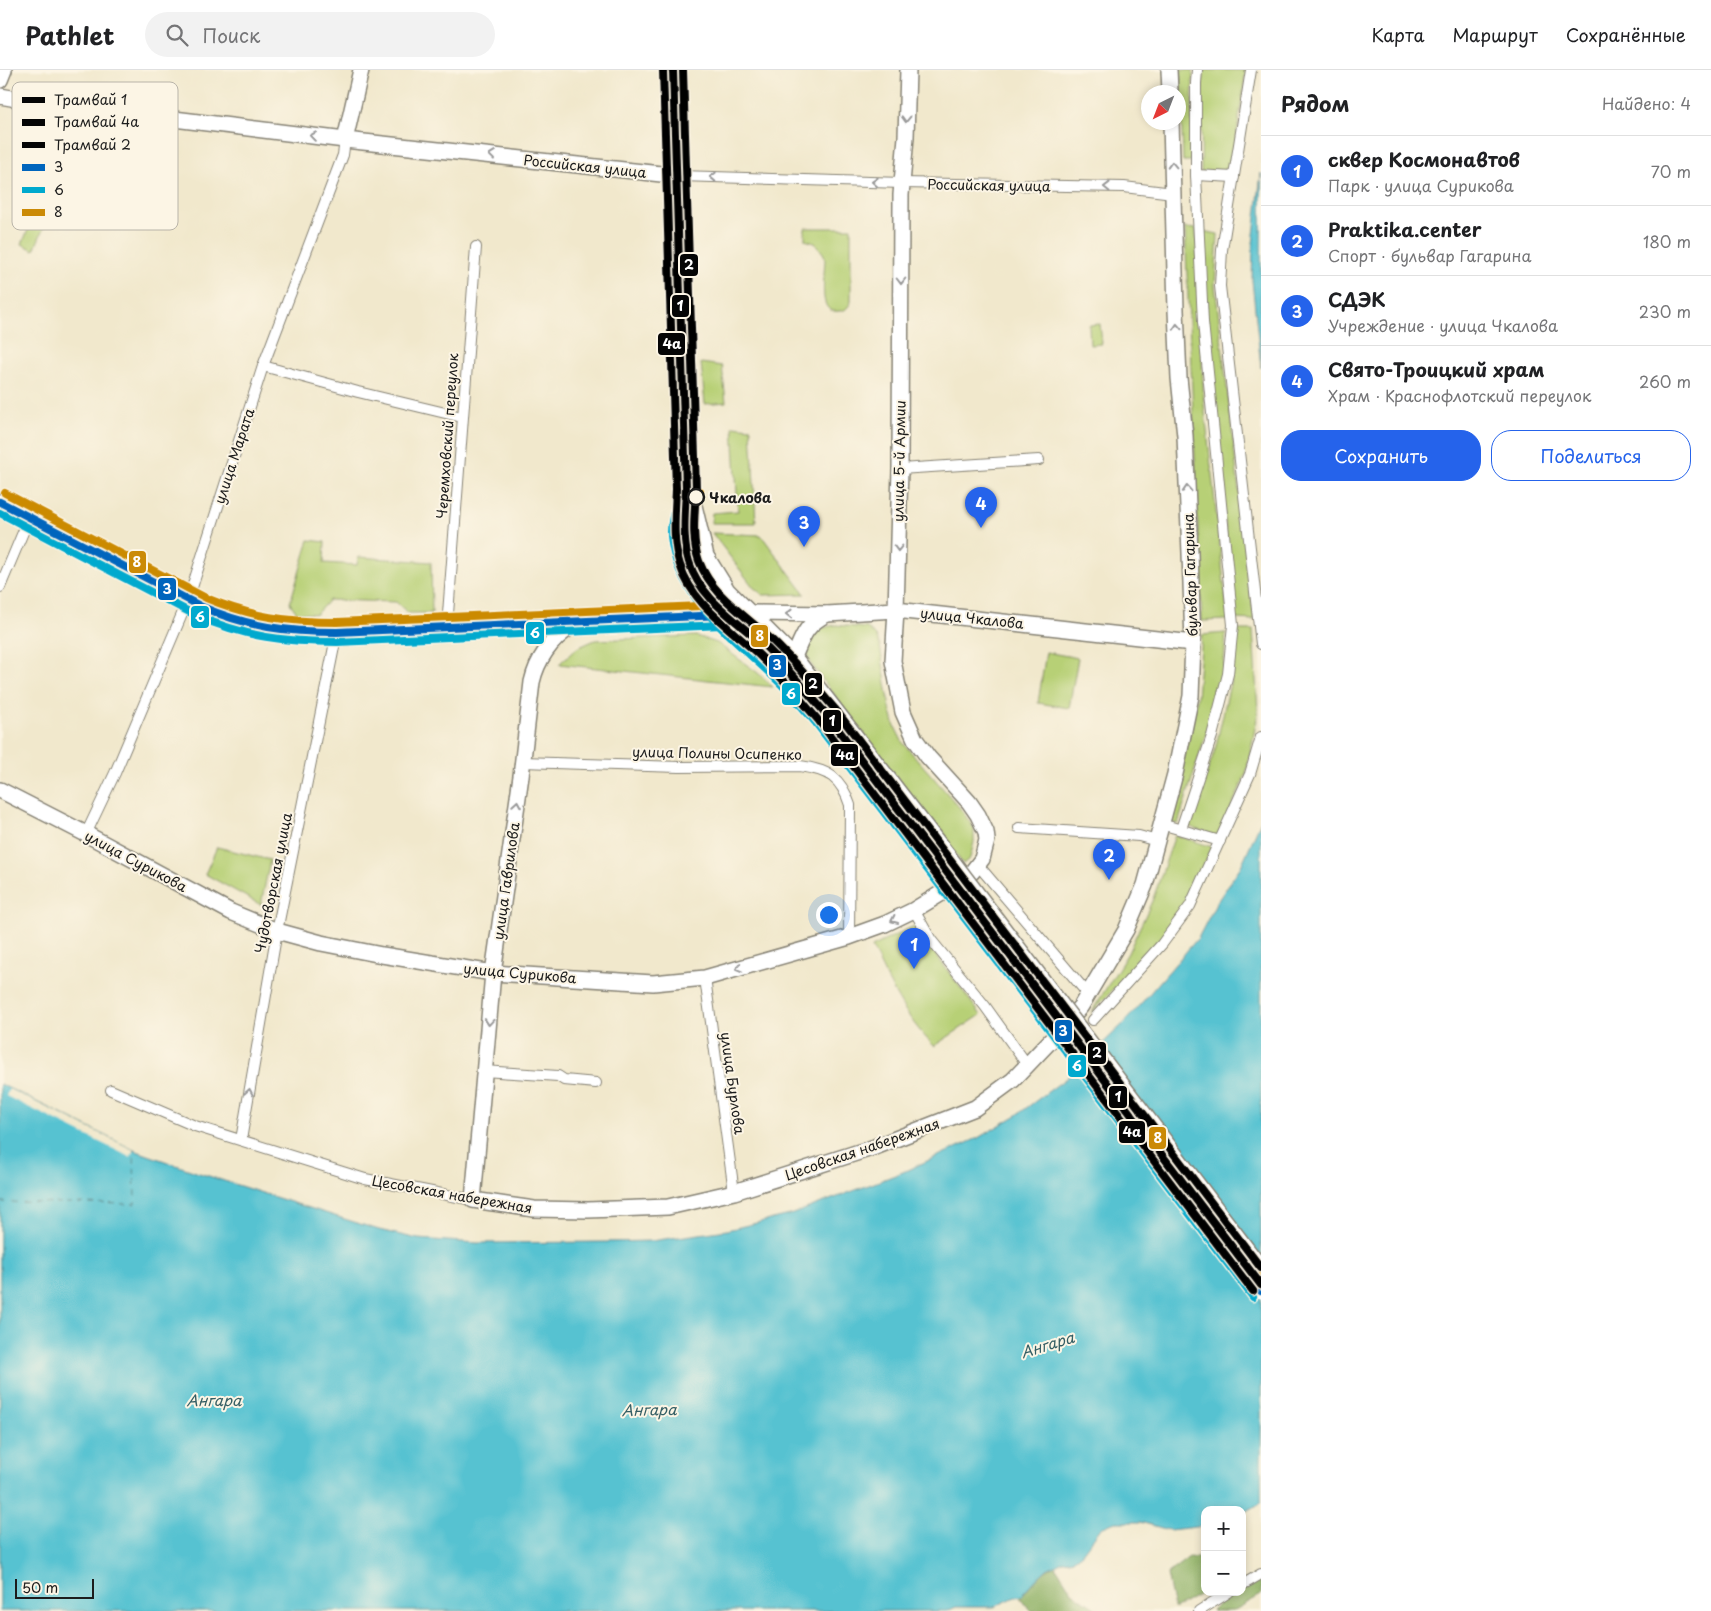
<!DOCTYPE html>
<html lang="ru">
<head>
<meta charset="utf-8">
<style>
	:root { --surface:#fff; --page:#f2f2f2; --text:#202124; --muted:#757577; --line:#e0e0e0; --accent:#2563eb }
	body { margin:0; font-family:"Playpen Sans",sans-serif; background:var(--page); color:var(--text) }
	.controls { position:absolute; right:15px; bottom:15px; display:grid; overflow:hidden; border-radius:10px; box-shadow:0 2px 8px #0003 }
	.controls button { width:45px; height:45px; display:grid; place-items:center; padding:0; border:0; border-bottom:1px solid var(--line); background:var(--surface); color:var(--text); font:25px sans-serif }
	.compass { position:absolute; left:1141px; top:15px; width:45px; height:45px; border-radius:50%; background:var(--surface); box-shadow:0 2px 8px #0003; rotate:222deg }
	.scale { position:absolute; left:15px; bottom:12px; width:79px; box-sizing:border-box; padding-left:5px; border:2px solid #1c1c1c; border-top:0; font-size:14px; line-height:18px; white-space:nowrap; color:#1c1c1c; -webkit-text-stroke:4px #fcf5e5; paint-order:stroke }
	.you { position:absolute; left:828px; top:844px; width:18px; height:18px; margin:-12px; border:4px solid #fff; border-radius:50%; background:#1a73e8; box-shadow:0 0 0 8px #1a73e833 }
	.badge { display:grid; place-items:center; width:32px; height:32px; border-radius:50%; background:var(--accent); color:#fff; font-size:16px; font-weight:700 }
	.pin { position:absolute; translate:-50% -41px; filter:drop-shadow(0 1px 2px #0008) }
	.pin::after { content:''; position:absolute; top:26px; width:18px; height:15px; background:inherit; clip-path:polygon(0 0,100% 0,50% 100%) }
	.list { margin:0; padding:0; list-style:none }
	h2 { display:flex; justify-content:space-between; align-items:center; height:65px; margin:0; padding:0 20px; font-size:21px }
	h2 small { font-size:16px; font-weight:400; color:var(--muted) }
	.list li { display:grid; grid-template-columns:32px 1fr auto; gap:15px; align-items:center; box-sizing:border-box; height:70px; padding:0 20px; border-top:1px solid var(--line) }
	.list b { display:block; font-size:19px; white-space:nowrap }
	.list p { margin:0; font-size:16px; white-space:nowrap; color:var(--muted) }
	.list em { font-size:16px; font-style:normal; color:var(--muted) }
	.actions { display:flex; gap:10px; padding:15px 20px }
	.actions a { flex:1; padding:11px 0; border:1px solid var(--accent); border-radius:20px; text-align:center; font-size:18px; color:var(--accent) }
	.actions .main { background:var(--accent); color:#fff }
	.icon { flex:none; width:28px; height:28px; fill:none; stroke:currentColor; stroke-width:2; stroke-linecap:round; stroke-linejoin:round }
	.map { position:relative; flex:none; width:1261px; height:1541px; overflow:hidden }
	header { display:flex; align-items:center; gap:30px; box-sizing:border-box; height:70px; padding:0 25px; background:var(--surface); border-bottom:1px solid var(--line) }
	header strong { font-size:24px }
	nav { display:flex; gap:28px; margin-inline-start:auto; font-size:18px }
	.search { width:350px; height:45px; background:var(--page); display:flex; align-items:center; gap:12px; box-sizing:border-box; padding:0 18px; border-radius:28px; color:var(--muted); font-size:19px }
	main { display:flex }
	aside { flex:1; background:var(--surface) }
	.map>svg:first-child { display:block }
</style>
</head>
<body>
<header>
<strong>Pathlet</strong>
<div class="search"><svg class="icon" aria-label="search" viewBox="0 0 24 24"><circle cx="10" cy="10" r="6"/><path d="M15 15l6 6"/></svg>Поиск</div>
<nav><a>Карта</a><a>Маршрут</a><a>Сохранённые</a></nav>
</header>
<main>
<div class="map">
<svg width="1261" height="1541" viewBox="0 0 1261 1541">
	<rect width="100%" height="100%" fill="#fcf5e5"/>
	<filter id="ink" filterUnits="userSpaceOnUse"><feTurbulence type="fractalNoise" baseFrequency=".02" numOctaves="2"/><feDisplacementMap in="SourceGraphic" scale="10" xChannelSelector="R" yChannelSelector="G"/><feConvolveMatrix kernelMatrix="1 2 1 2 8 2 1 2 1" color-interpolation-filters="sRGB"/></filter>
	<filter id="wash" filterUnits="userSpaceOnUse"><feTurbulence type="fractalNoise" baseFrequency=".0096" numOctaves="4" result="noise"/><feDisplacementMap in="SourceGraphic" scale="20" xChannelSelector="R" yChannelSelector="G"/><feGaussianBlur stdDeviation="1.12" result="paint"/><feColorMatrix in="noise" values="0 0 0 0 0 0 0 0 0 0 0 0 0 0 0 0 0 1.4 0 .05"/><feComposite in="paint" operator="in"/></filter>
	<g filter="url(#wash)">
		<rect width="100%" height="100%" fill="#f1e8cc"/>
		<g fill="#b7d076" stroke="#6a7649">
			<polygon points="1180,0 1193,0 1191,91 1183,91"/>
			<polygon points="1204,0 1246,0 1231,104 1201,102 1202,18"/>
			<polygon points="56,50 72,53 70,76 71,87 108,93 87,136 58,125 34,180 22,174 46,118 59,82 51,75"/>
			<path d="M 805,158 L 851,158 L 851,232 C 848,237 846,241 839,241 C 834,242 828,240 826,235 C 821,226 825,198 825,187 C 823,181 818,178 815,173 L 805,170 Z"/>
			<polygon points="1185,158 1196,159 1204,333 1228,550 1202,551"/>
			<polygon points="1202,161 1218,164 1215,215 1254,550 1235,549 1209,296"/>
			<polygon points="1100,254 1102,274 1090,275 1089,255"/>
			<polygon points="701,293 722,296 726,332 705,334"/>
			<polygon points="733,356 751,358 756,453 711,453 712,443 738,441"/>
			<polygon points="712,463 761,465 805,524 763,525 754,518"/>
			<polygon points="309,470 325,472 324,493 357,495 358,487 431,492 432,543 408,543 396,532 329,530 316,544 297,543 290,533"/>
			<path d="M 836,555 L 867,558 L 876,566 L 880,576 L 890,638 L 895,657 L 903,673 L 959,737 L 974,758 L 974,772 L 970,788 L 963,794 L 810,593 C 800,567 811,559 836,555 Z"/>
			<polygon points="1238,560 1253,560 1258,643 1246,704 1218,767 1188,756 1215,680 1230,614"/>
			<polygon points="1226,563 1223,609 1178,754 1170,752 1197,628 1202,565"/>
			<polygon points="696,566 717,573 758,603 773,617 559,594 577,578 595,570"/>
			<polygon points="1046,582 1078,588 1069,638 1038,633"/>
			<polygon points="1175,765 1212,777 1183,839 1161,869 1091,943 1128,883 1153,829"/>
			<polygon points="217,777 270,790 261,835 205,804"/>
			<path d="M 914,856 L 981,945 L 934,976 C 905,948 889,913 872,877 Z"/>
		</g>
		<g fill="#91b267" stroke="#566742">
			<polygon points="1189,1487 1205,1489 1205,1521 1174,1539 1167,1504"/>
			<path d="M 1055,1495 L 1072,1522 L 1099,1541 L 1031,1541 L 1019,1526 L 1022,1526 C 1030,1514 1042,1502 1055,1495 Z"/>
			<polygon points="1261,1509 1261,1525 1233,1541 1212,1541 1219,1534 1239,1522 1242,1522 1242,1520"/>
		</g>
		<g fill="#57c2d1" stroke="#3a6f76">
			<polygon points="1261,103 1261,298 1252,210 1253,174"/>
			<polygon points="1261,751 1261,1433 1242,1444 1242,1440 1205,1440 1205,1456 1169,1460 1140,1452 1115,1452 1101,1458 1082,1483 1074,1489 1063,1491 1047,1499 1029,1516 1022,1526 1015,1527 994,1537 956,1537 947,1541 0,1541 0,1014 134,1080 196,1102 379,1160 418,1169 477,1173 606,1172 651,1171 727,1160 790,1145 903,1102 978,1068 1017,1045 1069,1006 1123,954 1198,868 1217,832 1241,796"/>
		</g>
		<polygon fill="#f1e8cc" points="9,1019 134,1080 130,1087 6,1026"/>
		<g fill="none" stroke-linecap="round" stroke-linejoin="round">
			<polyline stroke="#345e64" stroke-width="1" stroke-dasharray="6 5" stroke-linecap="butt" points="0,1132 135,1134 134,1080"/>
		</g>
	</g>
	<g filter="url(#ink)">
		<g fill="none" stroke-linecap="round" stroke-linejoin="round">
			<defs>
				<g id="street">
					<polyline points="1251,0 1222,180 1220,216 1261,574"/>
					<polyline points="1196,105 1234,107"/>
					<polyline points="680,106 902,113 1124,117 1173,123"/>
					<polyline points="263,296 358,322 462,347"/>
					<polyline points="900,399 1039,390"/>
					<polyline points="0,517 29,448"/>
					<polyline points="447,557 476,177"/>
					<path d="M 522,692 L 679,697 L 800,696 C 828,700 841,707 850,735 L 849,867"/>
					<polyline points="1161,754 1220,771"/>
					<polyline points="1019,758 1139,766 1157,771"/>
					<polyline points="1181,759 1212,666 1228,604 1233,555 1203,252 1196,105 1196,13 1197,0"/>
					<polyline points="86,764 115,703 188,530 263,296 343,85 345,70"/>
					<polyline points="978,795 1088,924"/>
					<polyline points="914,840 931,870 985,936 1028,996"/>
					<polyline points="705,908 734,1122"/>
					<polyline points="1093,950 1162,874 1190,836 1250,704 1261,667"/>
					<polyline points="484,1001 558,1006 564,1010 596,1013"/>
					<polyline points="111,1020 195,1056 365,1109 473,1130"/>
					<polyline points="241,1070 277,861 337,562"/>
					<polyline points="1242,1515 1261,1504"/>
					<polyline points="1199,1541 1229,1522"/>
				</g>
				<g id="secondary">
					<path d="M 677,0 L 690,419 C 684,448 676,472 689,501 C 709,543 757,572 787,606 C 841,666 889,732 937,796"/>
					<polyline points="1169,0 1170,22"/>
					<polyline points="0,10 4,0"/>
					<polyline points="0,26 73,39 174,49 345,70 680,106"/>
					<polyline points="345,70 361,0"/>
					<polyline points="691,423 706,486 727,520 794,587 949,787"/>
					<path d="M 0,432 C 41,455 83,476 125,497 C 165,518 206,543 250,554 C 278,562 308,562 337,562 L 636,548 L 723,545 L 750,549 L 763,555"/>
					<polyline points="750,543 827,544 896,540 1193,573"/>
					<path d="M 590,550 C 584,552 577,553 571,557 C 551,569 537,590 532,612 L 521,706 L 493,903 L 473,1130 L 534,1139 L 588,1140 L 668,1137 L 734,1122 L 875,1077 L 975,1038 L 1013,1010 L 1055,966 L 1081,936 L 1126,860 L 1145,815 L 1175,704 L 1191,626 L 1193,573 L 1190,483 L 1185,366 L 1179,308 L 1176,240 L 1171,52"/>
					<path d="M 794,587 C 803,566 805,555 827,544"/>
					<polyline points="0,720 86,764 231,842 277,861 321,873 382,885 493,903 653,913 705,908 849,867 885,854 914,840 963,810 972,802 982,789 987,770 986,762 978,745 969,732 928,687 915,669 903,642 893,591 896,540 900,399 901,125 906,67 908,0"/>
				</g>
			</defs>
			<use href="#street" stroke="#868274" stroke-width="12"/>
			<use href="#secondary" stroke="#868274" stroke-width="18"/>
			<use href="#street" stroke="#fff" stroke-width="10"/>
			<use href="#secondary" stroke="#fff" stroke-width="15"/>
			<defs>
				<g id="secondary-bridge">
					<polyline points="949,787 1261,1198"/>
					<polyline points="937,796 1261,1221"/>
				</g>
			</defs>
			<use href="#secondary-bridge" stroke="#868274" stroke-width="18" stroke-linecap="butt"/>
			<use href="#secondary-bridge" stroke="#fff" stroke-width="15"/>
			<defs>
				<g id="bus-1">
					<path d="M 690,419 C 687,433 680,449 681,464 C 684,525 744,562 783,601 C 798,616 810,632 824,647 L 1261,1221"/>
					<path d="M 0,432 L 202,537 C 249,557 286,562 337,562 L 723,545"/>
				</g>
				<g id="bus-2">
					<path d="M 680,417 C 677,432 670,449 671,466 C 677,529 733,567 775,608 C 790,622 803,638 816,653 L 1253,1227"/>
					<path d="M 0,443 L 197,546 C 246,567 285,572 337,572 L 723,555"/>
				</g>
				<g id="bus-3">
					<path d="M 700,421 C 697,434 691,449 691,462 C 692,517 753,558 789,593 C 804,608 818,625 832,641 L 1261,1204"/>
					<path d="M 5,423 L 206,528 C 252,547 287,552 337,552 L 723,535"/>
				</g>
			</defs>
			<use href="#bus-1" stroke="#fcf5e5" stroke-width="11"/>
			<use href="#bus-2" stroke="#fcf5e5" stroke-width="11"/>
			<use href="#bus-3" stroke="#fcf5e5" stroke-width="11"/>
			<use href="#bus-1" stroke="#0065bd" stroke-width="8"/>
			<use href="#bus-2" stroke="#00a9ce" stroke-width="8"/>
			<use href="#bus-3" stroke="#cb8a06" stroke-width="8"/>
			<defs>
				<path id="tram-1" d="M 673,0 L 686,419 C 685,443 682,469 689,492 C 701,531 740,552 768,579 C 789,600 808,623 827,645 L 1261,1215"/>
				<path id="tram-2" d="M 663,0 L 676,419 C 675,444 672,471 680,495 C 693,536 731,558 760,586 C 781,606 800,629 819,651 L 1253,1221"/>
				<path id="tram-3" d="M 683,0 L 696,419 C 695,442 691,468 699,491 C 712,526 747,546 773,571 C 795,592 815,616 835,639 L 1261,1198"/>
			</defs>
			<use href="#tram-1" stroke="#fcf5e5" stroke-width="11"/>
			<use href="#tram-2" stroke="#fcf5e5" stroke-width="11"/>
			<use href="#tram-3" stroke="#fcf5e5" stroke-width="11"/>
			<use href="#tram-1" stroke="#050505" stroke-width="8"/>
			<use href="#tram-2" stroke="#050505" stroke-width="8"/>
			<use href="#tram-3" stroke="#050505" stroke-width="8"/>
		</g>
		<defs><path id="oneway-chevron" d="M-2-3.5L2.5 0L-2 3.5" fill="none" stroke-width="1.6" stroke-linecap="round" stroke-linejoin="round" transform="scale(1.25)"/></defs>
		<g stroke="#999">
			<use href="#oneway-chevron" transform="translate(906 49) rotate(92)"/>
			<use href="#oneway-chevron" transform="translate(313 66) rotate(-172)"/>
			<use href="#oneway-chevron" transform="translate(492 85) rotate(-173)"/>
			<use href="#oneway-chevron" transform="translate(1172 95) rotate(-92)"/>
			<use href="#oneway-chevron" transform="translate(713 107) rotate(-178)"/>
			<use href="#oneway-chevron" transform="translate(875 112) rotate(-177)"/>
			<use href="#oneway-chevron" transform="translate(1107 117) rotate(-179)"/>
			<use href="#oneway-chevron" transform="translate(901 211) rotate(90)"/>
			<use href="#oneway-chevron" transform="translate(1177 257) rotate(-93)"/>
			<use href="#oneway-chevron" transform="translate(1187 419) rotate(-93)"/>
			<use href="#oneway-chevron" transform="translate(898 478) rotate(91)"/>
			<use href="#oneway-chevron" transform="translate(789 544) rotate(-179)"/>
			<use href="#oneway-chevron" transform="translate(517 734) rotate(-81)"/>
			<use href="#oneway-chevron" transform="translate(894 850) rotate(155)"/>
			<use href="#oneway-chevron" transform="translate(739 898) rotate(165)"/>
			<use href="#oneway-chevron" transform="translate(489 952) rotate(95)"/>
			<use href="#oneway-chevron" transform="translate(249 1022) rotate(-80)"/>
		</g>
	</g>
	<circle fill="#fcf5e5" stroke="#1c1c1c" stroke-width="2.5" cx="696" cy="427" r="8"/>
	<g text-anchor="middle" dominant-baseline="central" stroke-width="4" stroke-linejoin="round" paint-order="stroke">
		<g font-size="14" fill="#1c1c1c" stroke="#fcf5e5">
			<text transform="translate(585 96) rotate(6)">Российская улица</text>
			<text transform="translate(989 115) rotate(1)">Российская улица</text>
			<text transform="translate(447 366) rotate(-86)">Черемховский переулок</text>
			<text transform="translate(234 386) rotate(-72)">улица Марата</text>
			<text transform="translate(899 391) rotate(-89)">улица 5-й Армии</text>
			<text transform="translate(1190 505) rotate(-92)">бульвар Гагарина</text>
			<text transform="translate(972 548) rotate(6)">улица Чкалова</text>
			<text transform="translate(717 683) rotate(1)">улица Полины Осипенко</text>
			<text transform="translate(136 791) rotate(28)">улица Сурикова</text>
			<text transform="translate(506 811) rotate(-82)">улица Гаврилова</text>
			<text transform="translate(273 813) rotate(-79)">Чудотворская улица</text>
			<text transform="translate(520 903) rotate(5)">улица Сурикова</text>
			<text transform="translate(733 1013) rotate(82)">улица Бурлова</text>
			<text transform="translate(862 1079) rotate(-19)">Цесовская набережная</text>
			<text transform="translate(452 1124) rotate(10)">Цесовская набережная</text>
		</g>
		<g font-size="14" font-weight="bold" fill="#1c1c1c" stroke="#fcf5e5" text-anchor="start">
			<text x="709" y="427">Чкалова</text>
		</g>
		<g font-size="15" font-style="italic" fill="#345e64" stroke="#fcf5e5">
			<text transform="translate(1047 1274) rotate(-17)">Ангара</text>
			<text x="214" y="1329">Ангара</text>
			<text transform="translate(649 1339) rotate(-1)">Ангара</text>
		</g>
	</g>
	<rect x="12" y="12" width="166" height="148" rx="8" fill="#fcf5e5" stroke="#b9b4a9" stroke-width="1"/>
	<rect x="22" y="27" width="23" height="6" fill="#050505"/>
	<rect x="22" y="49" width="23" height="7" fill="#050505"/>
	<rect x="22" y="72" width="23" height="6" fill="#050505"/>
	<rect x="22" y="94" width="23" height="7" fill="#0065bd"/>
	<rect x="22" y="117" width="23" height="6" fill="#00a9ce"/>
	<rect x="22" y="139" width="23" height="7" fill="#cb8a06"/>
	<g font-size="14" fill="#1c1c1c">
		<text x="54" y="35">Трамвай 1</text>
		<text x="54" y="57">Трамвай 4a</text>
		<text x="54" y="80">Трамвай 2</text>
		<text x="54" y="102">3</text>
		<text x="54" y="125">6</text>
		<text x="54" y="147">8</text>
	</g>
	<g stroke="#fcf5e5" stroke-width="2">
		<rect x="679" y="183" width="20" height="24" rx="5" fill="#050505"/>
		<rect x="671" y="224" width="19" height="24" rx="5" fill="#050505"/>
		<rect x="657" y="262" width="29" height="24" rx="5" fill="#050505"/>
		<rect x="128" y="480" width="19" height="24" rx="5" fill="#cb8a06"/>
		<rect x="157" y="507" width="20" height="24" rx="5" fill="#0065bd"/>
		<rect x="190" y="535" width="20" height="24" rx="5" fill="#00a9ce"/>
		<rect x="525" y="551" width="20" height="24" rx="5" fill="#00a9ce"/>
		<rect x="750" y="554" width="19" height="24" rx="5" fill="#cb8a06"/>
		<rect x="768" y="584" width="19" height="24" rx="5" fill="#0065bd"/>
		<rect x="804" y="602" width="19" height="24" rx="5" fill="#050505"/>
		<rect x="781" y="612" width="20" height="24" rx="5" fill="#00a9ce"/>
		<rect x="822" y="639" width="20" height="24" rx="5" fill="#050505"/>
		<rect x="830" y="673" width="29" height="24" rx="5" fill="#050505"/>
		<rect x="1054" y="949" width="19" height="24" rx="5" fill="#0065bd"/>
		<rect x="1087" y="971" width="20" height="24" rx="5" fill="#050505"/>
		<rect x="1067" y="984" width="20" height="24" rx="5" fill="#00a9ce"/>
		<rect x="1108" y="1015" width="20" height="24" rx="5" fill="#050505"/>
		<rect x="1118" y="1050" width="28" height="24" rx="5" fill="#050505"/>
		<rect x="1148" y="1056" width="19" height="24" rx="5" fill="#cb8a06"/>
	</g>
	<g font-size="14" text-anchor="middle" font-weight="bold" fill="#fff">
		<text x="689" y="200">2</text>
		<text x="680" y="241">1</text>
		<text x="672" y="279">4a</text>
		<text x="137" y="497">8</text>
		<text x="167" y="524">3</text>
		<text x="200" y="552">6</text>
		<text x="535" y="568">6</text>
		<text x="760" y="571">8</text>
		<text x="777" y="600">3</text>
		<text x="813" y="619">2</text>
		<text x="791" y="629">6</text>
		<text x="832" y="656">1</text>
		<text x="845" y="690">4a</text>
		<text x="1063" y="966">3</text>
		<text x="1097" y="988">2</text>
		<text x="1077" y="1001">6</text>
		<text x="1118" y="1032">1</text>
		<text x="1132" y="1067">4a</text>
		<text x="1158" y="1073">8</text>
	</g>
</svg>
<div class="controls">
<button>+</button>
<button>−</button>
</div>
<svg class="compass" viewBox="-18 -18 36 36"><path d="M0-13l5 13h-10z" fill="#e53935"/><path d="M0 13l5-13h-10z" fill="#757577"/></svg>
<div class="scale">50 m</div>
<div class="you"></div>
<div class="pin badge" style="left:914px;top:899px">1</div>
<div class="pin badge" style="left:1109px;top:810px">2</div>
<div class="pin badge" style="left:804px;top:477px">3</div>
<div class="pin badge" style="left:981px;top:458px">4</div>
</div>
<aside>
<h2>Рядом<small>Найдено: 4</small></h2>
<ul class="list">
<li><span class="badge">1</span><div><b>сквер Космонавтов</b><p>Парк · улица Сурикова</p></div><em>70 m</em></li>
<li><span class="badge">2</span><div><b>Praktika.center</b><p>Спорт · бульвар Гагарина</p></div><em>180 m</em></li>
<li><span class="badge">3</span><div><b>СДЭК</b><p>Учреждение · улица Чкалова</p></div><em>230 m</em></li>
<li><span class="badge">4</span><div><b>Свято-Троицкий храм</b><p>Храм · Краснофлотский переулок</p></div><em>260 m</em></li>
</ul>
<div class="actions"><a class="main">Сохранить</a><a>Поделиться</a></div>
</aside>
</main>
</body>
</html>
